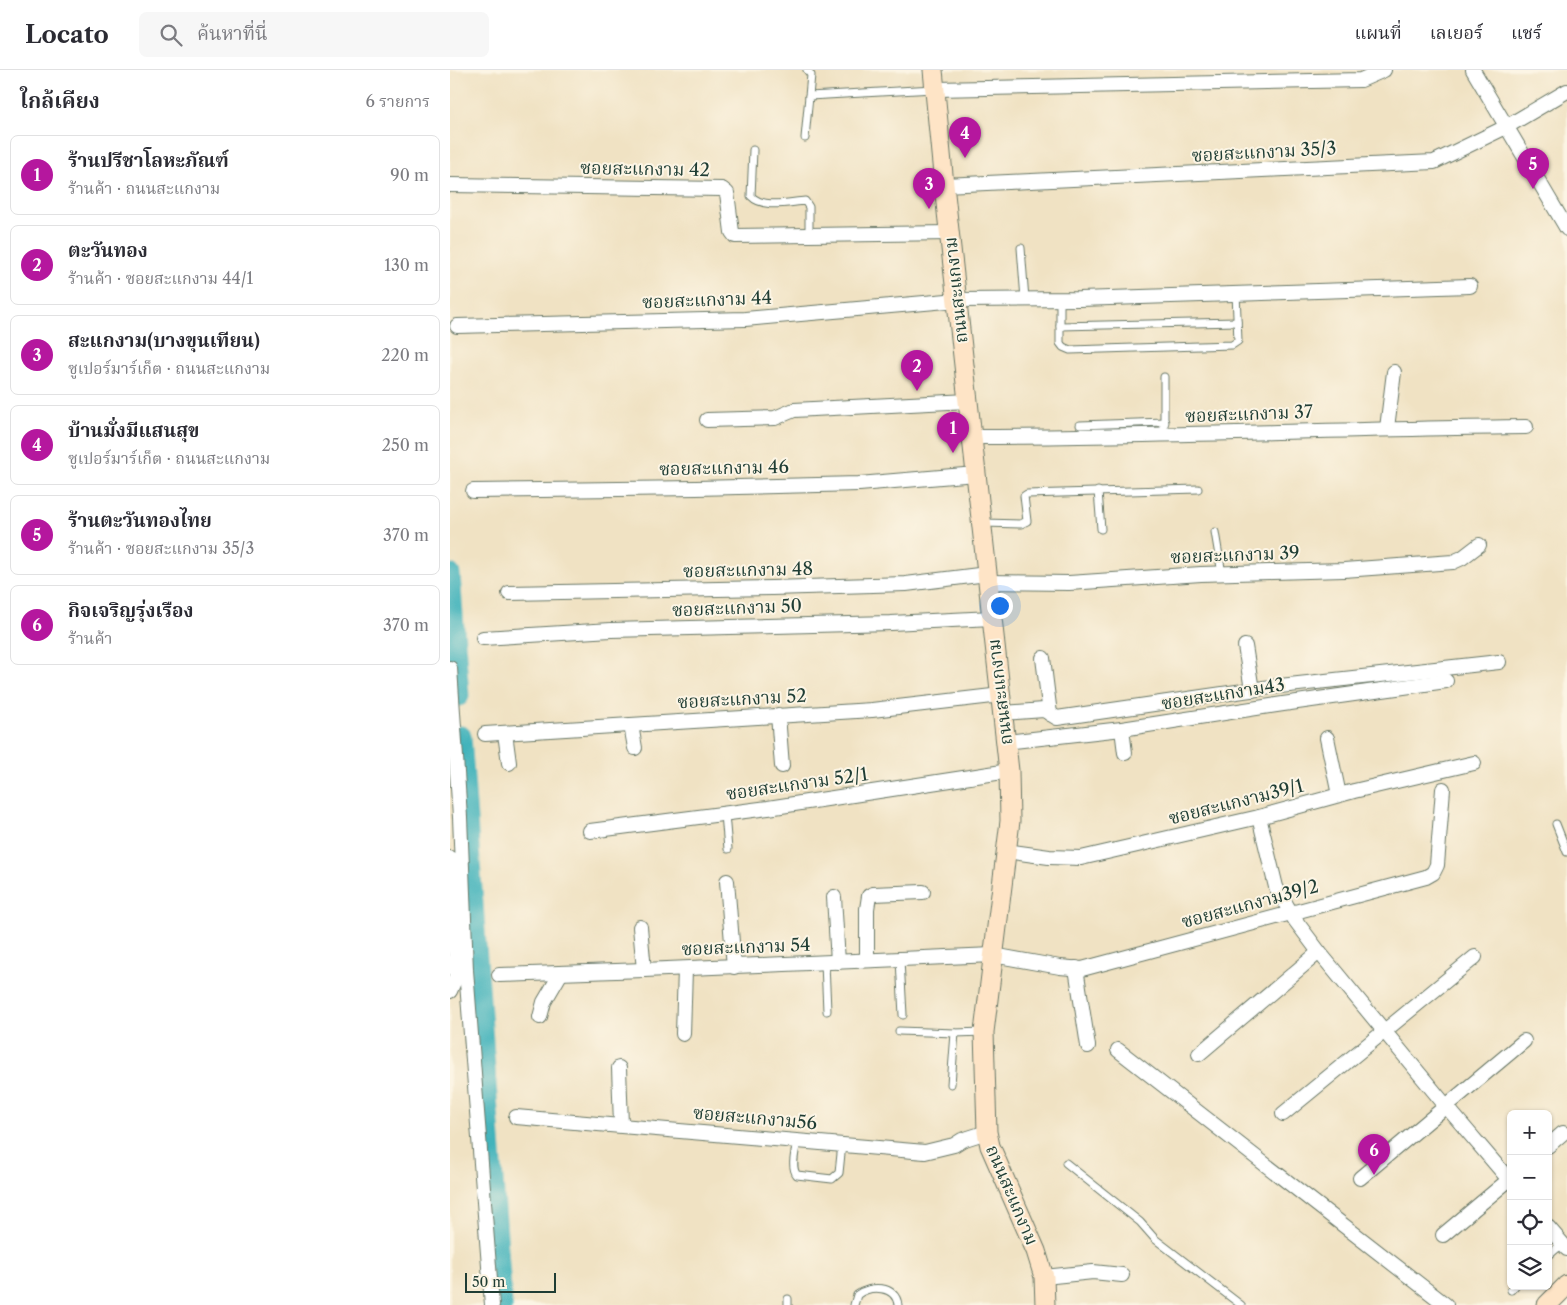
<!DOCTYPE html>
<html lang="th">
<head>
<meta charset="utf-8">
<style>
	:root { --surface:#fff; --page:#f7f7f7; --text:#2b2b33; --muted:#7c7c81; --line:#e1e1e2; --accent:#b5179e }
	body { margin:0; font-family:"Libre Caslon Text","Noto Serif Thai",serif; background:var(--page); color:var(--text) }
	.controls { position:absolute; right:15px; bottom:15px; display:grid; overflow:hidden; border-radius:8px; box-shadow:0 1px 4px #0004 }
	.controls button { width:45px; height:45px; display:grid; place-items:center; padding:0; border:0; border-bottom:1px solid var(--line); background:var(--surface); color:var(--text); font:25px sans-serif }
	.scale { position:absolute; left:15px; bottom:12px; width:91px; box-sizing:border-box; padding-left:5px; border:2px solid #1f3d34; border-top:0; font-size:14px; line-height:18px; white-space:nowrap; color:#1f3d34; -webkit-text-stroke:4px #fcf5e5; paint-order:stroke }
	.you { position:absolute; left:549px; top:535px; width:18px; height:18px; margin:-12px; border:4px solid #fff; border-radius:50%; background:#1a73e8; box-shadow:0 0 0 8px #1a73e833 }
	.badge { display:grid; place-items:center; width:32px; height:32px; border-radius:50%; background:var(--accent); color:#fff; font-size:16px; font-weight:700 }
	.pin { position:absolute; translate:-50% -41px; filter:drop-shadow(0 1px 2px #0008) }
	.pin::after { content:''; position:absolute; top:26px; width:18px; height:15px; background:inherit; clip-path:polygon(0 0,100% 0,50% 100%) }
	.list { margin:0; padding:0; list-style:none }
	h2 { display:flex; justify-content:space-between; align-items:center; height:65px; margin:0; padding:0 20px; font-size:21px }
	h2 small { font-size:16px; font-weight:400; color:var(--muted) }
	.list li { display:grid; grid-template-columns:32px 1fr auto; gap:15px; align-items:center; box-sizing:border-box; height:80px; margin:0 10px 10px; padding:0 10px; border:1px solid var(--line); border-radius:8px }
	.list b { display:block; font-size:19px; white-space:nowrap }
	.list p { margin:0; font-size:16px; white-space:nowrap; color:var(--muted) }
	.list em { font-size:16px; font-style:normal; color:var(--muted) }
	.icon { flex:none; width:28px; height:28px; fill:none; stroke:currentColor; stroke-width:2; stroke-linecap:round; stroke-linejoin:round }
	.map { position:relative; flex:none; width:1117px; height:1235px; overflow:hidden }
	header { display:flex; align-items:center; gap:30px; box-sizing:border-box; height:70px; padding:0 25px; background:var(--surface); border-bottom:1px solid var(--line) }
	header strong { font-size:24px }
	nav { display:flex; gap:28px; margin-inline-start:auto; font-size:18px }
	.search { width:350px; height:45px; background:var(--page); display:flex; align-items:center; gap:12px; box-sizing:border-box; padding:0 18px; border-radius:8px; color:var(--muted); font-size:19px }
	main { display:flex }
	aside { flex:1; background:var(--surface) }
	.map>svg:first-child { display:block }
</style>
</head>
<body>
<header>
<strong>Locato</strong>
<div class="search"><svg class="icon" aria-label="search" viewBox="0 0 24 24"><circle cx="10" cy="10" r="6"/><path d="M15 15l6 6"/></svg>ค้นหาที่นี่</div>
<nav><a>แผนที่</a><a>เลเยอร์</a><a>แชร์</a></nav>
</header>
<main>
<aside>
<h2>ใกล้เคียง<small>6 รายการ</small></h2>
<ul class="list">
<li><span class="badge">1</span><div><b>ร้านปรีชาโลหะภัณฑ์</b><p>ร้านค้า · ถนนสะแกงาม</p></div><em>90 m</em></li>
<li><span class="badge">2</span><div><b>ตะวันทอง</b><p>ร้านค้า · ซอยสะแกงาม 44/1</p></div><em>130 m</em></li>
<li><span class="badge">3</span><div><b>สะแกงาม(บางขุนเทียน)</b><p>ซูเปอร์มาร์เก็ต · ถนนสะแกงาม</p></div><em>220 m</em></li>
<li><span class="badge">4</span><div><b>บ้านมั่งมีแสนสุข</b><p>ซูเปอร์มาร์เก็ต · ถนนสะแกงาม</p></div><em>250 m</em></li>
<li><span class="badge">5</span><div><b>ร้านตะวันทองไทย</b><p>ร้านค้า · ซอยสะแกงาม 35/3</p></div><em>370 m</em></li>
<li><span class="badge">6</span><div><b>กิจเจริญรุ่งเรือง</b><p>ร้านค้า</p></div><em>370 m</em></li>
</ul>
</aside>
<div class="map">
<svg width="1117" height="1235" viewBox="0 0 1117 1235">
	<rect width="100%" height="100%" fill="#fcf5e5"/>
	<filter id="ink" filterUnits="userSpaceOnUse"><feTurbulence type="fractalNoise" baseFrequency=".02" numOctaves="2"/><feDisplacementMap in="SourceGraphic" scale="10" xChannelSelector="R" yChannelSelector="G"/><feConvolveMatrix kernelMatrix="1 2 1 2 8 2 1 2 1" color-interpolation-filters="sRGB"/></filter>
	<filter id="wash" filterUnits="userSpaceOnUse"><feTurbulence type="fractalNoise" baseFrequency=".0096" numOctaves="4" result="noise"/><feDisplacementMap in="SourceGraphic" scale="20" xChannelSelector="R" yChannelSelector="G"/><feGaussianBlur stdDeviation="1.12" result="paint"/><feColorMatrix in="noise" values="0 0 0 0 0 0 0 0 0 0 0 0 0 0 0 0 0 1.4 0 .05"/><feComposite in="paint" operator="in"/></filter>
	<g filter="url(#wash)">
		<rect width="100%" height="100%" fill="#f0e2c3"/>
		<g fill="none" stroke-linecap="round" stroke-linejoin="round">
			<g stroke="#43b3bb" stroke-width="21">
				<polyline points="0,504 9,626"/>
				<polyline points="11,666 52,1235"/>
			</g>
		</g>
	</g>
	<g filter="url(#ink)">
		<g fill="none" stroke-linecap="round" stroke-linejoin="round">
			<defs>
				<g id="lane">
					<polyline points="357,0 361,5 359,26"/>
					<polyline points="355,68 359,26 484,19"/>
					<path d="M 303,80 L 301,126 C 313,139 339,132 355,131 L 359,137 L 359,166"/>
					<polyline points="571,178 575,229"/>
					<polyline points="610,229 610,273 613,277 620,280 782,275 788,271 786,223"/>
					<polyline points="610,256 787,252"/>
					<polyline points="630,355 715,352"/>
					<polyline points="714,365 714,307"/>
					<polyline points="648,421 651,459"/>
					<polyline points="534,453 571,454 577,451 574,426 577,424 748,419"/>
					<polyline points="765,462 772,504"/>
					<polyline points="275,744 278,779"/>
					<polyline points="1106,754 1117,782"/>
					<polyline points="450,890 453,945"/>
					<polyline points="375,893 377,941"/>
					<polyline points="449,961 505,963 534,962"/>
					<polyline points="501,1014 505,963"/>
					<path d="M 347,1070 C 346,1080 340,1097 347,1105 L 382,1109 L 389,1103 L 392,1074"/>
					<polyline points="616,1093 690,1152 705,1169 791,1235"/>
					<polyline points="1098,1186 1113,1173"/>
					<polyline points="1061,1220 1065,1216"/>
					<polyline points="338,1235 338,1229"/>
					<path d="M 404,1235 L 407,1225 C 420,1215 446,1215 448,1235"/>
				</g>
				<g id="street">
					<polyline points="1023,0 1117,159"/>
					<polyline points="486,19 911,10 934,0"/>
					<polyline points="0,115 272,119 277,123 282,162 285,166 500,163"/>
					<polyline points="494,115 984,92 1056,57 1117,21"/>
					<polyline points="7,256 295,249 508,230 630,229 1020,216"/>
					<polyline points="257,350 325,348 344,340 518,331"/>
					<polyline points="937,358 944,302"/>
					<path d="M 522,367 C 707,367 892,359 1076,357"/>
					<polyline points="23,421 246,418 409,414 526,404"/>
					<polyline points="538,512 619,513 751,504 894,500 1003,492 1012,488 1029,475"/>
					<polyline points="59,523 322,518 456,514 537,504"/>
					<polyline points="33,568 161,560 441,553 542,548"/>
					<polyline points="795,576 802,620"/>
					<polyline points="593,588 600,644"/>
					<polyline points="0,598 10,747 16,900 42,1235"/>
					<polyline points="553,643 594,640 607,648 821,617 1049,592"/>
					<polyline points="328,645 332,696"/>
					<polyline points="181,655 185,678"/>
					<polyline points="672,659 675,683"/>
					<polyline points="55,663 59,693"/>
					<polyline points="35,664 422,640 551,625"/>
					<polyline points="877,668 889,725"/>
					<polyline points="556,672 672,659 833,634 996,611"/>
					<polyline points="809,747 826,817 845,850 869,882 996,1036 1061,1112"/>
					<polyline points="140,761 318,738 559,701"/>
					<polyline points="556,781 599,787 631,788 809,747 904,721 1024,693"/>
					<polyline points="0,788 6,899 6,907 0,921"/>
					<polyline points="277,811 284,897"/>
					<polyline points="384,827 388,892"/>
					<polyline points="190,857 194,900"/>
					<polyline points="417,890 417,839 419,826 423,824 473,822"/>
					<polyline points="626,898 638,976"/>
					<polyline points="49,905 194,900 543,885 610,897 632,899 976,807 983,803 987,795 993,719"/>
					<polyline points="90,947 94,932 111,903"/>
					<polyline points="233,964 235,899"/>
					<polyline points="668,980 996,1235"/>
					<polyline points="749,984 869,882"/>
					<polyline points="169,998 171,1055"/>
					<polyline points="833,1044 1025,887"/>
					<polyline points="66,1047 475,1082 504,1075 512,1070 537,1062"/>
					<polyline points="1098,1076 1113,1063"/>
					<polyline points="910,1108 1074,971"/>
					<polyline points="1098,1157 1117,1179"/>
					<polyline points="993,1165 1061,1108"/>
					<polyline points="594,1207 643,1202 672,1205"/>
				</g>
				<g id="secondary">
					<polyline points="483,0 494,115 559,701 560,751 534,962 537,1062 540,1076 586,1181 594,1207 595,1235"/>
					<polyline points="1097,1235 1117,1215"/>
				</g>
			</defs>
			<use href="#lane" stroke="#687766" stroke-width="9"/>
			<use href="#street" stroke="#687766" stroke-width="16"/>
			<use href="#secondary" stroke="#687766" stroke-width="21"/>
			<use href="#lane" stroke="#fff" stroke-width="7"/>
			<use href="#street" stroke="#fff" stroke-width="14"/>
			<use href="#secondary" stroke="#fee4c6" stroke-width="19"/>
		</g>
	</g>
	<g text-anchor="middle" dominant-baseline="central" stroke-width="4" stroke-linejoin="round" paint-order="stroke">
		<g font-size="18" fill="#1f3d34" stroke="#fcf5e5">
			<text transform="translate(814 82) rotate(-3)">ซอยสะแกงาม 35/3</text>
			<text transform="translate(195 99) rotate(1)">ซอยสะแกงาม 42</text>
			<text transform="translate(506 220) rotate(-96)">ถนนสะแกงาม</text>
			<text transform="translate(257 230) rotate(-2)">ซอยสะแกงาม 44</text>
			<text transform="translate(799 344) rotate(-2)">ซอยสะแกงาม 37</text>
			<text transform="translate(274 398) rotate(-1)">ซอยสะแกงาม 46</text>
			<text transform="translate(785 485) rotate(-2)">ซอยสะแกงาม 39</text>
			<text transform="translate(298 500) rotate(-1)">ซอยสะแกงาม 48</text>
			<text transform="translate(287 538) rotate(-2)">ซอยสะแกงาม 50</text>
			<text transform="translate(550 622) rotate(-97)">ถนนสะแกงาม</text>
			<text transform="translate(773 624) rotate(-9)">ซอยสะแกงาม43</text>
			<text transform="translate(292 629) rotate(-3)">ซอยสะแกงาม 52</text>
			<text transform="translate(347 714) rotate(-8)">ซอยสะแกงาม 52/1</text>
			<text transform="translate(786 732) rotate(-14)">ซอยสะแกงาม39/1</text>
			<text transform="translate(800 834) rotate(-15)">ซอยสะแกงาม39/2</text>
			<text transform="translate(296 877) rotate(-2)">ซอยสะแกงาม 54</text>
			<text transform="translate(305 1048) rotate(5)">ซอยสะแกงาม56</text>
			<text transform="translate(562 1125) rotate(67)">ถนนสะแกงาม</text>
		</g>
	</g>
</svg>
<div class="controls">
<button>+</button>
<button>−</button>
<button><svg class="icon" aria-label="locate" viewBox="0 0 24 24"><circle cx="12" cy="12" r="6"/><path d="M12 2v4M12 18v4M2 12h4M18 12h4"/></svg></button>
<button><svg class="icon" aria-label="layers" viewBox="0 0 24 24"><path d="M12 4l9 5-9 5-9-5zM3 14l9 5 9-5"/></svg></button>
</div>
<div class="scale">50 m</div>
<div class="you"></div>
<div class="pin badge" style="left:503px;top:383px">1</div>
<div class="pin badge" style="left:467px;top:321px">2</div>
<div class="pin badge" style="left:479px;top:139px">3</div>
<div class="pin badge" style="left:515px;top:88px">4</div>
<div class="pin badge" style="left:1083px;top:119px">5</div>
<div class="pin badge" style="left:924px;top:1105px">6</div>
</div>
</main>
</body>
</html>
